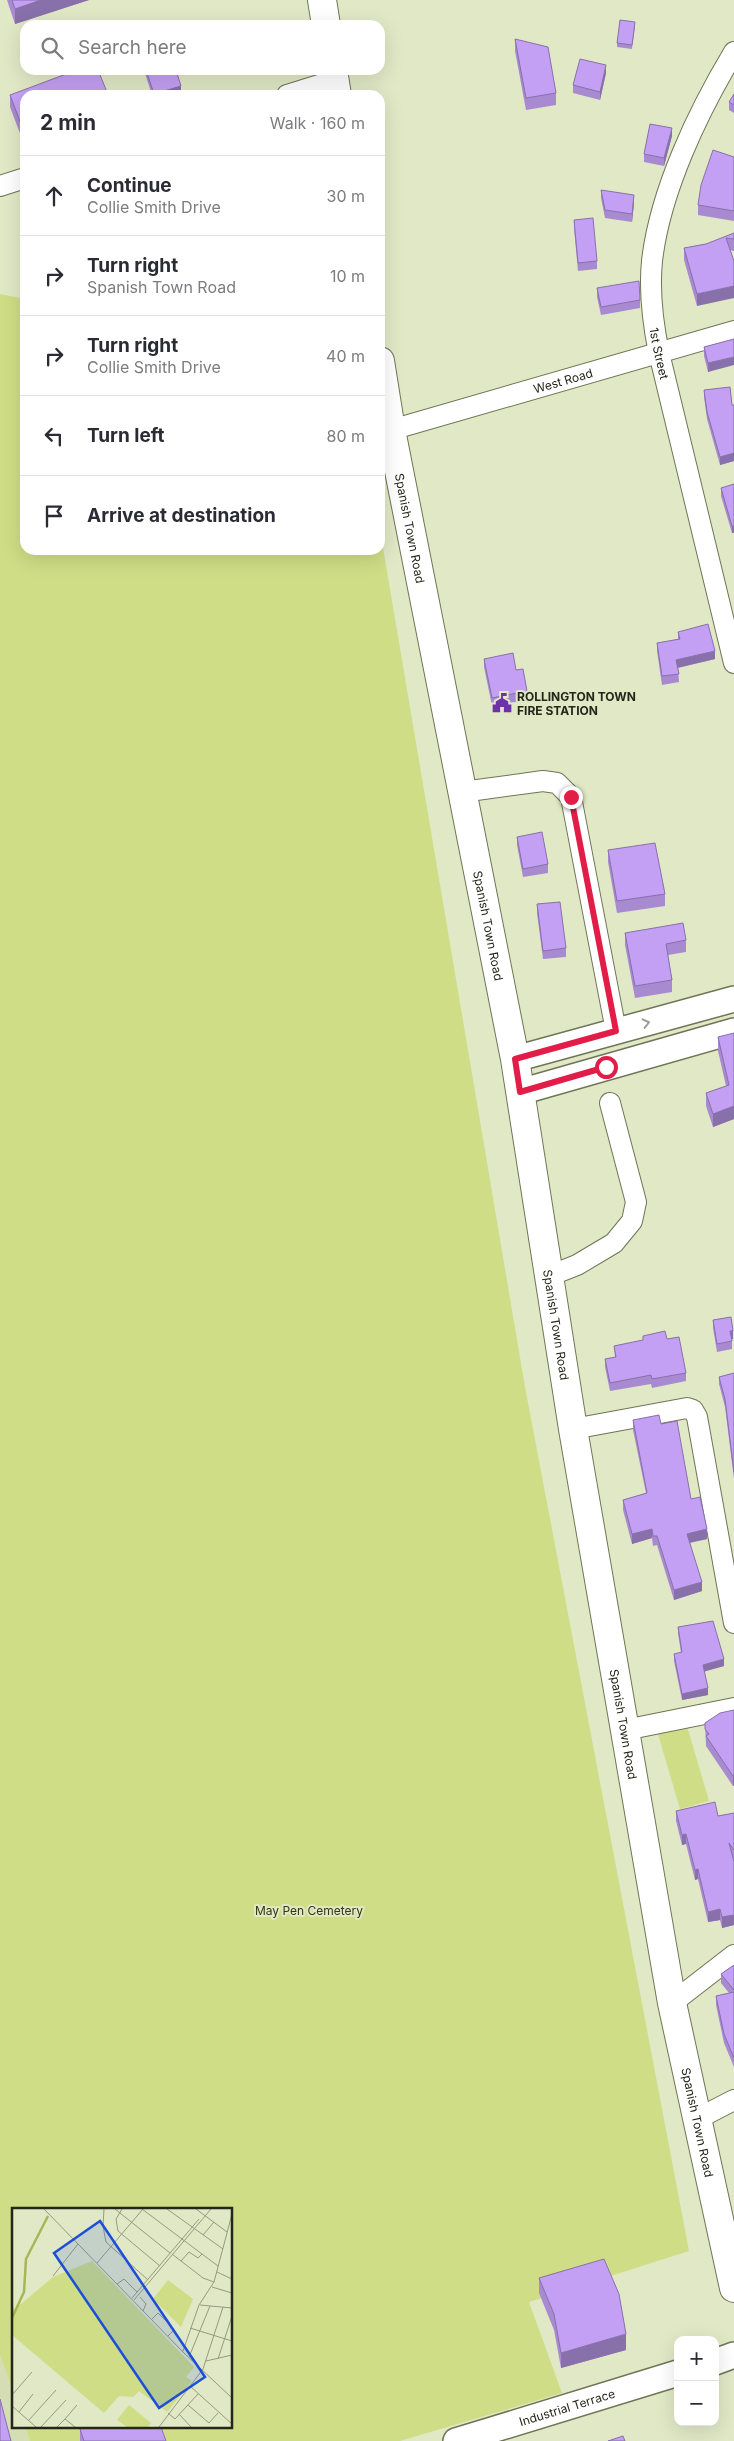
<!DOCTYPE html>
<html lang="en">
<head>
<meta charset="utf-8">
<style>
	:root { --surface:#fff; --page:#f2f2f3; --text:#2b2b33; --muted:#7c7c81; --line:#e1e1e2 }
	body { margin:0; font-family:Inter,sans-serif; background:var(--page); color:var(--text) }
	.controls { position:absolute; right:15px; bottom:15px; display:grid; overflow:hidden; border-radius:10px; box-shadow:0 5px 20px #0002 }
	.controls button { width:45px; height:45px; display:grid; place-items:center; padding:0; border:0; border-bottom:1px solid var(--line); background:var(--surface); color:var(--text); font:25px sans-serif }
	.stop { position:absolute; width:15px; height:15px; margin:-11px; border:4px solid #e11d48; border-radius:50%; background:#fff }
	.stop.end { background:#e11d48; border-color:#fff; box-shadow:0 1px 5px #0008 }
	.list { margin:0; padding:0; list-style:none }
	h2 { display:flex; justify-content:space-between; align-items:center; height:65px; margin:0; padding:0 20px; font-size:21px }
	h2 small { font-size:16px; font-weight:400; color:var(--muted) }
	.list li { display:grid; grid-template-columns:32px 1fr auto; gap:15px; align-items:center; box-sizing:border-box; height:80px; padding:0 20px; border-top:1px solid var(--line) }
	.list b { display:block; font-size:19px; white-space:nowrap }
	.list p { margin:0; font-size:16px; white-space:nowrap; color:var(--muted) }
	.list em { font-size:16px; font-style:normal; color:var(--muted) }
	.icon { flex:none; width:28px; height:28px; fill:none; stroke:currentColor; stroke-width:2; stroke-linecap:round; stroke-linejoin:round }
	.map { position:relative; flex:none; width:734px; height:2441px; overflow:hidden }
	.search { position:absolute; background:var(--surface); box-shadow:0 5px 20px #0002; left:20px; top:20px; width:365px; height:55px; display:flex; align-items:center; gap:12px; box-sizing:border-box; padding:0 18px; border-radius:15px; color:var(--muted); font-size:19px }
	.panel { position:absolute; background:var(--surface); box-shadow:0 5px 20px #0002; left:20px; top:90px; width:365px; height:465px; border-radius:15px }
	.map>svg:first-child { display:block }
</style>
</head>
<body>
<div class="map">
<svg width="734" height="2441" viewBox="0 0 734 2441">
	<rect width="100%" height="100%" fill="#e1e8c6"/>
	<polygon fill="#d5ddb5" points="0,2355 14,2394 14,2427 25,2427 30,2441 0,2441"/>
	<g fill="#cfdd86">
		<polygon points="0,294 25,299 25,550 380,550 380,530 525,1387 689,2251 529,2302 562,2393 400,2441 30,2441 25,2427 231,2427 231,2210 14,2210 14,2394 0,2355"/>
		<polygon points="687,1726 709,1801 680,1809 658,1734"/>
	</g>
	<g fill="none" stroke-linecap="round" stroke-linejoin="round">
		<defs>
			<g id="minor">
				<path id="s1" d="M 734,52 C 698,112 660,191 652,261 C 649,291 653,324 659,353 L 734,663"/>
				<polyline points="287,95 335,80"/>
				<polyline points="0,186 25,178"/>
				<path id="s2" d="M 391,430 L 734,331"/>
				<polyline points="462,792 543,781 557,783 571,797 616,1031"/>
				<polyline points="549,1276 577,1265 614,1243 632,1221 636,1202 610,1103"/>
				<polyline points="573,1429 687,1408 693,1410 697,1417 734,1623"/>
				<polyline points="625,1730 734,1708"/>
				<polyline points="672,2003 734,1955"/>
				<polyline points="697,2119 734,2100"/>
			</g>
			<g id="tertiary">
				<polyline points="515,1059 734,999"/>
				<polyline points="520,1092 734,1031"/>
				<polyline points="715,2362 734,2355"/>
				<path id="s3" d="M 456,2441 L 678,2373"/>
			</g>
			<g id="secondary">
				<polyline points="322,0 326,25"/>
				<polyline points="333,70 337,95"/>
				<path id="s4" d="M 380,361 L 391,430 L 515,1059 L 573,1429 L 672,2003 L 734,2288"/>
			</g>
		</defs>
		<use href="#minor" stroke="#6f7456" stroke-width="22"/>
		<use href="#tertiary" stroke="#6f7456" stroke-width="28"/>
		<use href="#secondary" stroke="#6f7456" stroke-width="30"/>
		<use href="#minor" stroke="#fff" stroke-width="20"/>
		<use href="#tertiary" stroke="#fff" stroke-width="25"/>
		<use href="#secondary" stroke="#fff" stroke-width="28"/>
	</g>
	<g fill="#a88ad1">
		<polygon points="7,0 89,0 15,24"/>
		<polygon points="635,26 632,49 617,47 617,43"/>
		<polygon points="515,39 556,93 556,105 526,110 515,51"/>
		<polygon points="144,70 176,70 181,94 177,95 152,95"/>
		<polygon points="606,73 600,100 573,93 573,85"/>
		<polygon points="734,94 734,113 729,110 729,102"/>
		<polygon points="10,95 107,95 25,95 25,134 21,136 10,107"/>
		<polygon points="672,136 664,166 644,162 644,154"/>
		<polygon points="734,157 734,221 698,215 698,205"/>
		<polygon points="601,190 634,203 632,222 605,218 601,198"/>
		<polygon points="574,220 597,261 597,269 578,271 574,228"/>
		<polygon points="734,233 734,251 730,250 697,306 684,260 684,248 706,244"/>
		<polygon points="597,288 640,300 640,308 601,315 597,297"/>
		<polygon points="734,339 708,372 704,356 704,347"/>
		<polygon points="704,390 732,405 734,405 734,461 720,465 707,419 704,397"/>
		<polygon points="734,484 734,533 732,533 721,496 721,488"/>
		<polygon points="678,632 715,659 678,668 679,682 662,685 657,651 657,643 678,639"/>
		<polygon points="484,659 516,670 527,691 527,700 492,706 484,667"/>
		<polygon points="517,837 548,864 548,873 523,877 517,845"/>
		<polygon points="608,850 665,894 665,906 617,913 608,862"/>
		<polygon points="537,904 566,948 566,957 543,959 537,913"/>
		<polygon points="625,933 686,940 686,952 668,955 672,980 672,992 635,998 625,945"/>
		<polygon points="734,1033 734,1119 713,1127 706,1106 706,1093 726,1086 718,1051 718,1037"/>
		<polygon points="713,1320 733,1339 732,1339 732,1349 717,1352 713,1328"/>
		<polygon points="643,1336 667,1339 686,1373 686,1381 652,1388 651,1384 610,1391 605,1367 605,1359 615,1357 614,1346 643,1340"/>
		<polygon points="734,1373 734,1479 725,1407 719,1384 719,1377"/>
		<polygon points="633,1420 661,1424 707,1539 690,1543 702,1591 674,1600 657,1545 653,1546 652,1538 632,1544 623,1510 623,1500 646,1493 633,1430"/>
		<polygon points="678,1627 724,1666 704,1671 708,1695 682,1700 674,1661 674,1654 681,1653 678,1633"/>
		<polygon points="734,1710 733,1786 706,1746 705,1723"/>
		<polygon points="676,1811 718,1816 734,1813 734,1860 733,1858 734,1862 734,1925 722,1928 720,1920 708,1922 698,1879 695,1880 686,1844 682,1845 676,1821"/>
		<polygon points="734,1965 734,2067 724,2043 716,2005 716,1996 729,1993 721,1983 721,1974"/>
		<polygon points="539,2278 626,2350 561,2368 554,2330 539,2293"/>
		<polygon points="80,2429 166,2441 80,2441"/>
	</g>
	<g fill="#8870aa">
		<polygon points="41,0 89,0 15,24 15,9"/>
		<polygon points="606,65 606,73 600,100 600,92"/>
		<polygon points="181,86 181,94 177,95 154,95 154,94"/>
		<polygon points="107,92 107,95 99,95"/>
		<polygon points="25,122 25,134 21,136 21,124"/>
		<polygon points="672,128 672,136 664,166 664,158"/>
		<polygon points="634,195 634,203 632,222 632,214"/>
		<polygon points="734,286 734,298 697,306 697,294"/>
		<polygon points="734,357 734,365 708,372 708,363"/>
		<polygon points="734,453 734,461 720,465 720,457"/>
		<rect x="732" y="526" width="2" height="7"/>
		<polygon points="715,651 715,659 676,668 676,660"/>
		<polygon points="734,1106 734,1119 713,1127 713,1114"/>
		<polygon points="730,1331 733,1331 733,1339 730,1340"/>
		<polygon points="652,1529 652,1538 632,1544 632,1534"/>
		<polygon points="707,1529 707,1539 687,1543 687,1534"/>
		<polygon points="702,1582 702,1591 674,1600 674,1590"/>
		<polygon points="724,1659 724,1666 703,1672 703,1665"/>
		<polygon points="708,1688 708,1695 682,1700 682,1694"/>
		<polygon points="734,1775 734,1786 733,1786 733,1776"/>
		<polygon points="686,1834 686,1844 682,1845 682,1835"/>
		<polygon points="698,1869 698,1879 695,1880 695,1870"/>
		<polygon points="720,1909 720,1920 708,1922 708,1912"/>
		<polygon points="734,1915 734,1925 722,1928 722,1917"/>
		<polygon points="626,2334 626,2350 561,2368 561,2353"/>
	</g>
	<g fill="#c3a0f3" stroke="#8870aa">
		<polygon points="12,0 41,0 15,9"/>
		<polygon points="620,20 635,22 632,45 617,43"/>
		<polygon points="515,39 548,47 556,93 526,98"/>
		<polygon points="580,59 606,65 600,92 573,85"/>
		<polygon points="77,70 98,70 107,92 99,95 25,95 25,122 21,124 10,95"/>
		<polygon points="146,70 176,70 181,86 154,94"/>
		<polygon points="734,94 734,105 729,102"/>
		<polygon points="650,124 672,128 664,158 644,154"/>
		<polygon points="713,150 734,157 734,211 698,205 701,185"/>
		<polygon points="601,190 634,195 632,214 605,210"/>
		<polygon points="593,218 597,261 578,263 574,220"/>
		<polygon points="734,233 734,239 726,238 734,261 734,286 697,294 684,248 706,244"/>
		<polygon points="639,281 640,300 601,307 597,288"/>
		<polygon points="734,339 734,357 708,363 704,347"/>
		<polygon points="730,387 732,405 734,405 734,453 720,457 707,412 704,390"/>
		<polygon points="734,484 734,526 732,526 721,488"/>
		<polygon points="708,624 715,651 676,660 679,674 662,676 657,643 680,639 678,632"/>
		<polygon points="513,653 516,670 523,669 527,691 492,698 484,659"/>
		<polygon points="542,832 548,864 523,869 517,837"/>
		<polygon points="655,843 665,894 617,901 608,850"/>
		<polygon points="560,902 566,948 543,951 537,904"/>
		<polygon points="683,923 686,940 666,944 672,980 635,986 625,933"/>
		<polygon points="734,1033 734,1106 713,1114 706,1093 729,1085 718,1037"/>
		<polygon points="731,1317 733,1331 730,1331 732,1341 717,1344 713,1320"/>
		<polygon points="665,1331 667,1339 679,1337 686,1373 652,1379 651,1375 610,1383 605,1359 616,1357 614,1346 643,1340 643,1336"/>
		<polygon points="734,1373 734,1472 725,1399 719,1377"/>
		<polygon points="659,1415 661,1424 677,1421 691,1499 700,1497 707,1529 687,1534 702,1582 674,1590 657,1536 653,1536 652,1529 632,1534 623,1500 647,1493 633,1420"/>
		<polygon points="713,1621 724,1659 703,1665 708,1688 682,1694 674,1654 682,1652 678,1627"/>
		<polygon points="734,1710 734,1775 733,1776 706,1736 709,1734 705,1729 705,1723 720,1713"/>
		<polygon points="715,1802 718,1816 734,1813 734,1850 729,1843 734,1862 734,1915 722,1917 720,1909 708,1912 698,1869 695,1870 686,1834 682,1835 676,1811"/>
		<polygon points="734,1965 734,1990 721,1974"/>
		<polygon points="734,1992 734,2058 724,2034 716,1996"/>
		<polygon points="604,2259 619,2294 626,2334 561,2353 554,2314 539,2278"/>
		<polygon points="0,2399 11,2441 0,2441"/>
		<polygon points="86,2427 161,2427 166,2441 84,2441 80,2429"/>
		<polygon points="623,2436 625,2441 608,2441"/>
	</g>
	<defs><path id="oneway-chevron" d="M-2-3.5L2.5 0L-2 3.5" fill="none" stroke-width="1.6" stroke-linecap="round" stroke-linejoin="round" transform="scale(1.25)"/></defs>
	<use stroke="#9c9d98" href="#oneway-chevron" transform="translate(646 1023) rotate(-14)"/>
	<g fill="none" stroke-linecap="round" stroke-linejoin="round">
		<polyline stroke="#e11d48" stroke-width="6" points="571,797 616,1031 515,1059 520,1092 606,1067"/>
	</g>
	<defs>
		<symbol id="civic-bare" viewBox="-9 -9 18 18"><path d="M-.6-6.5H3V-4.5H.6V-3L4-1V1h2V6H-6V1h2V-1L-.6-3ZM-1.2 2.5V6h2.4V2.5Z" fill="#6e31a7" stroke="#e1e8c6" stroke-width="2.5" paint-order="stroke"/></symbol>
	</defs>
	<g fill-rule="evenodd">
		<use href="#civic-bare" x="488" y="689" width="28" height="28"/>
	</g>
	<g text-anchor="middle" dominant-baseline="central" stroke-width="4" stroke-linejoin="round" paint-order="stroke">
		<g font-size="12" fill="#242619" stroke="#e1e8c6">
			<text stroke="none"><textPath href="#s1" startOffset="319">1st Street</textPath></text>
			<text stroke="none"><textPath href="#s2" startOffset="179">West Road</textPath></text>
			<text stroke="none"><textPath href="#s4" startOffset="170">Spanish Town Road</textPath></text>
			<text stroke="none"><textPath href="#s4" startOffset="575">Spanish Town Road</textPath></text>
			<text stroke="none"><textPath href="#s4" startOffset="980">Spanish Town Road</textPath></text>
			<text stroke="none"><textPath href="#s4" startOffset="1385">Spanish Town Road</textPath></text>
			<text stroke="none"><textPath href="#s4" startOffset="1790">Spanish Town Road</textPath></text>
			<text stroke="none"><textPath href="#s3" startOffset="116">Industrial Terrace</textPath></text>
		</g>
		<g font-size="12" font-weight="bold" fill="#242619" stroke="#e1e8c6" text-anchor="start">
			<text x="517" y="696">ROLLINGTON TOWN<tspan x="517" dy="14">FIRE STATION</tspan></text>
		</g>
		<g font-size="12" fill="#32370f" stroke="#e1e8c6">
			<text x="309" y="1910">May Pen Cemetery</text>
		</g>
	</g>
	<g transform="translate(12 2208)">
		<rect width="220" height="220" fill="#e1e8c6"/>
		<path d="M 80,53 L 182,159 L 174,169 L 180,173 L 155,204 L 127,183 L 121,189 L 107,188 L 92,205 L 0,127 L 0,98 L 3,101 L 41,69 ZM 156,72 L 181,91 L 169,119 L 141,91 ZM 117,197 L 139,215 L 136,219 L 115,219 L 105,212 Z" fill="#cfdd86"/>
		<path fill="none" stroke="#a8b656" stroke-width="2.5" d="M 0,110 L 12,84 L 14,51 L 36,8"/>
		<path fill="none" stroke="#959a81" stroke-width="1" d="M 32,1 L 171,144 L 220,190M 92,1 L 91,18 L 94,34 L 136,72M 103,1 L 158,45M 110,1 L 104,11 L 106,23 L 148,58M 130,1 L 206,58M 155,1 L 211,41M 184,1 L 215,24M 191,27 L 202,14M 160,46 L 191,70 L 202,74M 169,53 L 177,44 L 186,50 L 190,46M 85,55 L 131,1M 205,64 L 220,71M 41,68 L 66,36M 105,76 L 112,71 L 125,84M 200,79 L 220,85M 128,89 L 134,96 L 131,103M 120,90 L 187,11M 122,92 L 199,1M 188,97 L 220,100M 140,111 L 146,105 L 159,118 L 162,122 L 156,128M 178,120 L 220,133M 171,143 L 187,97 L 202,74 L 220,6M 177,149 L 198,98M 206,151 L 220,108M 194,153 L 220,147M 178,178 L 220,216M 0,187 L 20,164M 176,197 L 197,215 L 206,205M 0,198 L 24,219M 7,204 L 21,186M 156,205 L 163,211 L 186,186M 167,206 L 179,219M 53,211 L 65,197M 17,212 L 44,182M 29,219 L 54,192M 45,219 L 53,211 L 63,219M 147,219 L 191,161 L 211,99"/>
		<path fill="#1d4ed8" fill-opacity="0.15" stroke="#1d4ed8" stroke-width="2.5" d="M 88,13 L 193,169 L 147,200 L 42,45 Z"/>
		<rect width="220" height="220" fill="none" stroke="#242619" stroke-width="2.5"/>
	</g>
</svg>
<div class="controls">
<button>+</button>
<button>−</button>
</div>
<div class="stop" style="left:606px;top:1067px"></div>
<div class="stop end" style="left:571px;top:797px"></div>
<div class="search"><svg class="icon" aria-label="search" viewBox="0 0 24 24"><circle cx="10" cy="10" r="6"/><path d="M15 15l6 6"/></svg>Search here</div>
<section class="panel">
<h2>2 min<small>Walk · 160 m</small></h2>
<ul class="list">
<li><svg class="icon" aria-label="ahead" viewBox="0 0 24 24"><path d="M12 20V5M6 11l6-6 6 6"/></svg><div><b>Continue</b><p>Collie Smith Drive</p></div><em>30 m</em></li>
<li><svg class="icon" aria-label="right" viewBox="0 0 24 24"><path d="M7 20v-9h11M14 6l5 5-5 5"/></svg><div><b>Turn right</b><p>Spanish Town Road</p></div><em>10 m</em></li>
<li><svg class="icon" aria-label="right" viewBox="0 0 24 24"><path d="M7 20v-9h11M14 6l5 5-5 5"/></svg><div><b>Turn right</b><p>Collie Smith Drive</p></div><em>40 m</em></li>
<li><svg class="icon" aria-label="left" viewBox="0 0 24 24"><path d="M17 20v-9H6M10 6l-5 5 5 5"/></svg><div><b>Turn left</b></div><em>80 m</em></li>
<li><svg class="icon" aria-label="arrive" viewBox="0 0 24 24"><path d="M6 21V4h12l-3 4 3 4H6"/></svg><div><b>Arrive at destination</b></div></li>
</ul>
</section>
</div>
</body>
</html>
